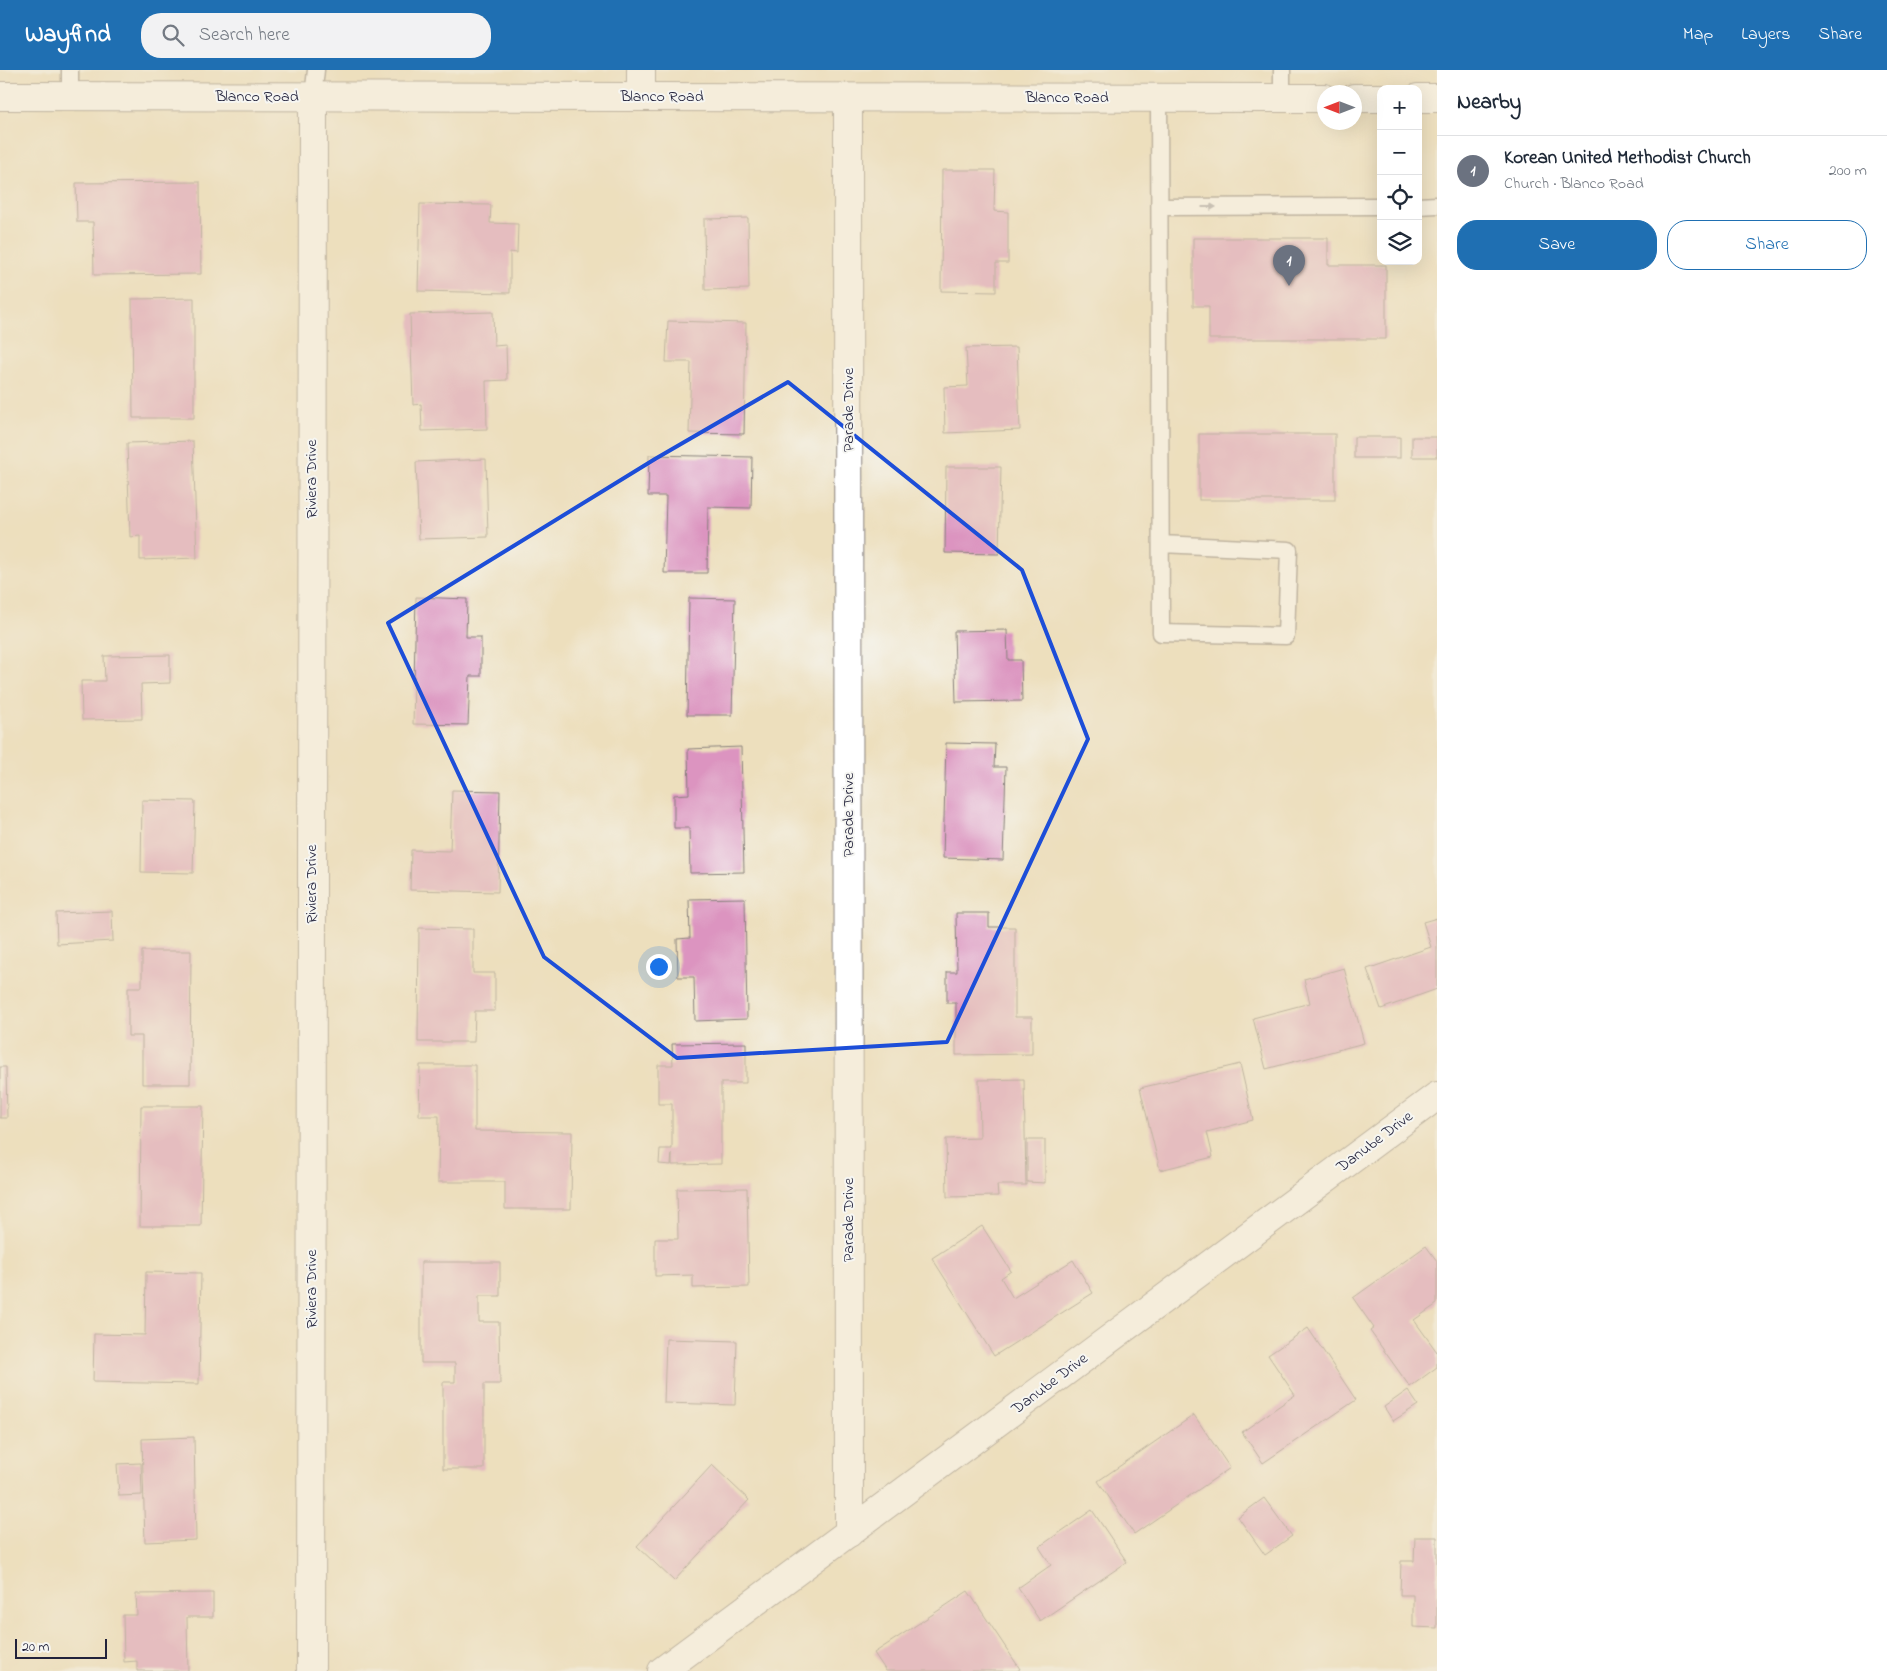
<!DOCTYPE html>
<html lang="en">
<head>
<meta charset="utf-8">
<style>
	:root { --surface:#fff; --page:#f2f2f3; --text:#1f2937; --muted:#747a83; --line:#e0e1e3; --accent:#1f6fb2 }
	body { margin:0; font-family:"Indie Flower",sans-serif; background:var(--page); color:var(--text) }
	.controls { position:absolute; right:15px; top:15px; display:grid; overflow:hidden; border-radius:10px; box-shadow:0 5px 20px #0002 }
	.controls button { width:45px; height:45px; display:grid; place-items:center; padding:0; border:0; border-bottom:1px solid var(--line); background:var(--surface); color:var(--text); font:25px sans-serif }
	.compass { position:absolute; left:1317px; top:15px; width:45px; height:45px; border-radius:50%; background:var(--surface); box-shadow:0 5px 20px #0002; rotate:270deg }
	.scale { position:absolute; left:15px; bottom:12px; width:92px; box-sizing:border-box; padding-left:5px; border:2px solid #22223b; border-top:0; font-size:14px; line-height:18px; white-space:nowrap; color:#22223b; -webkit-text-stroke:4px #f6f6f2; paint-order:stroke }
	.you { position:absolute; left:658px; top:896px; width:18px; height:18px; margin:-12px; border:4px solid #fff; border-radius:50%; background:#1a73e8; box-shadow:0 0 0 8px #1a73e833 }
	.badge { display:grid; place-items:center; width:32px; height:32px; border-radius:50%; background:var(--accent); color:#fff; font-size:16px; font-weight:700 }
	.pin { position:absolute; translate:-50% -41px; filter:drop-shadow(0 1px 2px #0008) }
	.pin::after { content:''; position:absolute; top:26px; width:18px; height:15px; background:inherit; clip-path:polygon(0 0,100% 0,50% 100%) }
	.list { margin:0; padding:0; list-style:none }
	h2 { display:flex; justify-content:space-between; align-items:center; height:65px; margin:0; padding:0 20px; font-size:21px }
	h2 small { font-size:16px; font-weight:400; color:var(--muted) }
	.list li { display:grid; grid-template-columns:32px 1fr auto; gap:15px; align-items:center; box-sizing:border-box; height:70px; padding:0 20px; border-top:1px solid var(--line) }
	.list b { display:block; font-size:19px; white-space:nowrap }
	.list p { margin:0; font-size:16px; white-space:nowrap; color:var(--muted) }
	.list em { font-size:16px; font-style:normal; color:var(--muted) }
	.actions { display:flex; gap:10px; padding:15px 20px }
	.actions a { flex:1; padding:11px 0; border:1px solid var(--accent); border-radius:20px; text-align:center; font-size:18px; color:var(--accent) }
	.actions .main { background:var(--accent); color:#fff }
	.icon { flex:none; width:28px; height:28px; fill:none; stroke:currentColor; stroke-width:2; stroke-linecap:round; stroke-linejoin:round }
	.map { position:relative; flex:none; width:1437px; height:1601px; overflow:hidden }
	header { display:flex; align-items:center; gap:30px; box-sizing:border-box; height:70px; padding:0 25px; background:var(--accent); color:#fff }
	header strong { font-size:24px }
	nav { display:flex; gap:28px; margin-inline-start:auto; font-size:18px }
	.search { width:350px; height:45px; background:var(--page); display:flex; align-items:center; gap:12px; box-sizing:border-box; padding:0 18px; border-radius:20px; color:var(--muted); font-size:19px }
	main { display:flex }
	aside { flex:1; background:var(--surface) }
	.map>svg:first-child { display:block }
</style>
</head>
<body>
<header>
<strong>Wayfind</strong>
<div class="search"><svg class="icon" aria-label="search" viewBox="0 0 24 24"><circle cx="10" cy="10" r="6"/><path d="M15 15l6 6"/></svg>Search here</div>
<nav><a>Map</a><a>Layers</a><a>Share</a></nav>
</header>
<main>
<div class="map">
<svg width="1437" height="1601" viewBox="0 0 1437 1601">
	<rect width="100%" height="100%" fill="#f6f6f2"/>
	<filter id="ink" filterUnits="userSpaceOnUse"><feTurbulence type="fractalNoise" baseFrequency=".02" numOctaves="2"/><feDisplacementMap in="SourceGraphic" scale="10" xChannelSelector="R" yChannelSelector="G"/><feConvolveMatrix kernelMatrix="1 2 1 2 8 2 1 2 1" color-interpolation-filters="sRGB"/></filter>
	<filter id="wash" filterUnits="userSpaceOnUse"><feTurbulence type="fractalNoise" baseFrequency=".0096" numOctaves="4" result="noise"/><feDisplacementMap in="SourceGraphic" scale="20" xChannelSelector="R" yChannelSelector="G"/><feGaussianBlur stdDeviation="1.12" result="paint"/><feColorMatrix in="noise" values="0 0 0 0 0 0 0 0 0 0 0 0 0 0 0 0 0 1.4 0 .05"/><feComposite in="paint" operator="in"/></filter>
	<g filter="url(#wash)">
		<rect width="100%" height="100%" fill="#eddfbd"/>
		<g id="blocks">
			<g fill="#dc94c0">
				<polygon points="942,100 995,100 994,141 1008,142 1008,193 996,193 996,222 941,221"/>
				<polygon points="200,112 201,204 94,205 93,152 77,152 76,113"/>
				<polygon points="420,134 491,135 490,153 518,154 517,183 510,182 510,223 418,221"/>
				<polygon points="748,148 749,219 705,220 704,149"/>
				<polygon points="1193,168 1328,168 1328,195 1386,195 1386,269 1209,269 1209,236 1193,236"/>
				<polygon points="194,228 194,348 133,348 132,229"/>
				<polygon points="493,242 494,276 506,275 507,310 486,311 487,359 422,361 421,334 413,335 410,244"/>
				<polygon points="668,251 746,253 744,364 689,363 691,292 666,292"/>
				<polygon points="1017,277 1020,360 945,363 944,317 968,316 966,278"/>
				<rect x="1199" y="364" width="136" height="66"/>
				<rect x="1354" y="367" width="46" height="21"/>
				<rect x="1412" y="367" width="25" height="20"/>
				<polygon points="193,371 197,488 140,490 140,466 130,467 127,373"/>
				<polygon points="649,385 752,387 751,438 708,437 707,503 664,503 666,426 648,426"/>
				<polygon points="486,389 488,467 419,469 416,392"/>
				<polygon points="946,397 1001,397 999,484 945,483"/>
				<polygon points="416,527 467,529 466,567 481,567 481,606 470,606 468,655 413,654"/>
				<polygon points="689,528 735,529 732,645 687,645"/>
				<polygon points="1007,560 1008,590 1021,590 1022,631 956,632 954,561"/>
				<polygon points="170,585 170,613 141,614 142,649 82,650 81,611 105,611 104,586"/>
				<polygon points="946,673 995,674 994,697 1006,697 1003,790 943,788"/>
				<polygon points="741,677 744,802 690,803 689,758 674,758 674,725 689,724 688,679"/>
				<polygon points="452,720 500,721 498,822 410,820 411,780 450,781"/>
				<polygon points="142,730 195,731 193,803 141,802"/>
				<polygon points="745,828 747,949 695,951 694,907 678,907 677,869 690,868 689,829"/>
				<polygon points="112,841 113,871 57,874 56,843"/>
				<polygon points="956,843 989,843 989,857 1015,857 1015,947 1032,947 1032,984 956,985 956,933 947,933 947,902 957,902"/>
				<polygon points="1437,848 1437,919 1381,939 1367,899 1431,877 1423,852"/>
				<polygon points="419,858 473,859 473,903 495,903 495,941 475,941 474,972 418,972"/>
				<polygon points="142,881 191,881 190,1014 142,1014 142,966 128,966 128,917 142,917"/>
				<polygon points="1344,898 1364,973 1266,999 1253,948 1310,933 1304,909"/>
				<polygon points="746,973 746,1013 721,1013 721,1094 672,1095 672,1083 671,1095 659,1094 660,1079 672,1079 672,1034 658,1034 658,995 673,995 672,974"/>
				<polygon points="1240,994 1253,1050 1207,1062 1213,1087 1160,1100 1140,1018"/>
				<polygon points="420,995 475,995 475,1061 572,1062 571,1139 505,1139 505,1112 438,1112 439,1046 419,1046"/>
				<polygon points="0,997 6,997 7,1048 0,1048"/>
				<polygon points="1024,1009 1026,1115 997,1115 998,1126 947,1127 946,1069 980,1068 979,1010"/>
				<polygon points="141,1036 203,1036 201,1156 140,1156"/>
				<polygon points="1027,1070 1045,1070 1045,1113 1027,1112"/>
				<polygon points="747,1118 749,1217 693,1218 693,1205 655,1206 655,1169 678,1169 677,1119"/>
				<polygon points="982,1156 1011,1201 1001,1208 1013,1228 1073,1190 1093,1223 994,1286 932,1188"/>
				<polygon points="1426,1176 1437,1191 1437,1234 1414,1250 1437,1282 1437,1297 1410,1317 1370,1261 1374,1258 1353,1228"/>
				<polygon points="421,1192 500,1192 500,1226 479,1226 479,1252 499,1252 500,1314 484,1314 484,1399 443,1399 443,1312 455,1312 455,1293 421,1293"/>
				<polygon points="146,1202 201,1203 199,1314 93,1312 94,1264 145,1265"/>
				<polygon points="1308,1258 1356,1330 1263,1393 1242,1362 1295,1325 1268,1285"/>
				<polygon points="666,1269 737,1271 735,1335 664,1333"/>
				<polygon points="1408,1320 1418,1335 1393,1351 1384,1337"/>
				<polygon points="1194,1345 1230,1398 1134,1464 1098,1411"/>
				<polygon points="194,1367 196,1470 145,1472 142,1369"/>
				<polygon points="141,1393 142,1425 119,1426 117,1394"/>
				<polygon points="712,1395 749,1430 674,1511 637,1476"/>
				<polygon points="1264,1428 1292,1466 1265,1485 1238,1447"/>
				<polygon points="1092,1440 1127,1492 1040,1551 1018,1518 1051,1495 1039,1477"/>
				<polygon points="1415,1467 1437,1467 1437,1558 1413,1557 1413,1525 1400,1525 1401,1491 1414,1491"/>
				<polygon points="968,1521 1020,1599 1017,1601 886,1601 874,1583"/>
				<polygon points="213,1523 213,1547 187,1547 188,1601 137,1601 137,1591 124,1592 123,1545 137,1545 136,1524"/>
			</g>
		</g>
	</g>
	<g filter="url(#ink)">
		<use href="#blocks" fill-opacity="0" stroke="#88807c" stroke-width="1"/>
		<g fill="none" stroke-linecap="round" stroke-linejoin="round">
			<defs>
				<g id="service">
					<polyline points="70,0 70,26"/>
					<polyline points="1282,0 1282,28"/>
					<polyline points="313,27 316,0"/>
					<polyline points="1159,28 1161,563 1286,566 1289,480 1161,474"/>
					<polyline points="1418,136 1437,135"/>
					<polyline points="1160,137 1381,136"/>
				</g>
				<g id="minor">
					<polyline points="641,0 641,27"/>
					<polyline points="848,28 849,1463"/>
					<polyline points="311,1601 313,27"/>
					<polyline points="662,1601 1437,1026"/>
				</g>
				<g id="secondary">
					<polyline points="0,26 1324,28"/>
					<polyline points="1354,28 1381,28"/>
					<polyline points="1418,28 1437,28"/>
				</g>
			</defs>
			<use href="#service" stroke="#88807c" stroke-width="19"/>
			<use href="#minor" stroke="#88807c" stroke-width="30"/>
			<use href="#secondary" stroke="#88807c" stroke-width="30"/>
			<use href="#service" stroke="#fff" stroke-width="16"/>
			<use href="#minor" stroke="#fff" stroke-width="28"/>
			<use href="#secondary" stroke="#fff" stroke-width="28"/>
		</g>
		<defs><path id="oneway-solid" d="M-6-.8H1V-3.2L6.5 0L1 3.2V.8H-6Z" transform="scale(1.25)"/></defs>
		<use fill="#9c9ca7" href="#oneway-solid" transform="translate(1209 137)"/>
	</g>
	<path d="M0 0H1437V1601H0ZM 788,312 L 1022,500 L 1088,669 L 947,972 L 677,988 L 544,887 L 388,553 L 655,389 Z" fill="#eddfbd" fill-opacity=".55" fill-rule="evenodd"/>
	<path fill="none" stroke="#1d4ed8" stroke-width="4" stroke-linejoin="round" d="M 788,312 L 1022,500 L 1088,669 L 947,972 L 677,988 L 544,887 L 388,553 L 655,389 Z"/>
	<g text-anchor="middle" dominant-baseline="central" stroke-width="4" stroke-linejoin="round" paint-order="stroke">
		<g font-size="16" fill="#22223b" stroke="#f6f6f2">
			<text x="257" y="27">Blanco Road</text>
			<text x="662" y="27">Blanco Road</text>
			<text x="1067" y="28">Blanco Road</text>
			<text transform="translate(849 340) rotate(-90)">Parade Drive</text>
			<text transform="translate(312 409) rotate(-90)">Riviera Drive</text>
			<text transform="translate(849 745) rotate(-90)">Parade Drive</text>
			<text transform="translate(312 814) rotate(-90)">Riviera Drive</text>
			<text transform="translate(1375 1072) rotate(-37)">Danube Drive</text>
			<text transform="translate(849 1150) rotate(-90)">Parade Drive</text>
			<text transform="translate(312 1219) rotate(-90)">Riviera Drive</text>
			<text transform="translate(1050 1314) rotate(-37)">Danube Drive</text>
		</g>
	</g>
</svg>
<div class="controls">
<button>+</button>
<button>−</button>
<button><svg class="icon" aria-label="locate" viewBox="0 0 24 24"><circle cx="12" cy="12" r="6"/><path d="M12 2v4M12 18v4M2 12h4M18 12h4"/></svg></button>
<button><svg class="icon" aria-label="layers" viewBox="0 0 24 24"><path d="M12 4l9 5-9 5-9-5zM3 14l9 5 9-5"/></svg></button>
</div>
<svg class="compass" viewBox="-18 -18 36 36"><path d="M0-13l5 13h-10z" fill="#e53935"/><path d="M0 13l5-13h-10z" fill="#747a83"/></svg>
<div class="scale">20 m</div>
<div class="you"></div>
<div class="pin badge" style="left:1289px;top:216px;background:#6b7280">1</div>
</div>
<aside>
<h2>Nearby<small></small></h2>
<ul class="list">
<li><span class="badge" style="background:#6b7280">1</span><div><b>Korean United Methodist Church</b><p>Church · Blanco Road</p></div><em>200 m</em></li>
</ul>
<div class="actions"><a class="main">Save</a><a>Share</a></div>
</aside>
</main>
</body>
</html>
